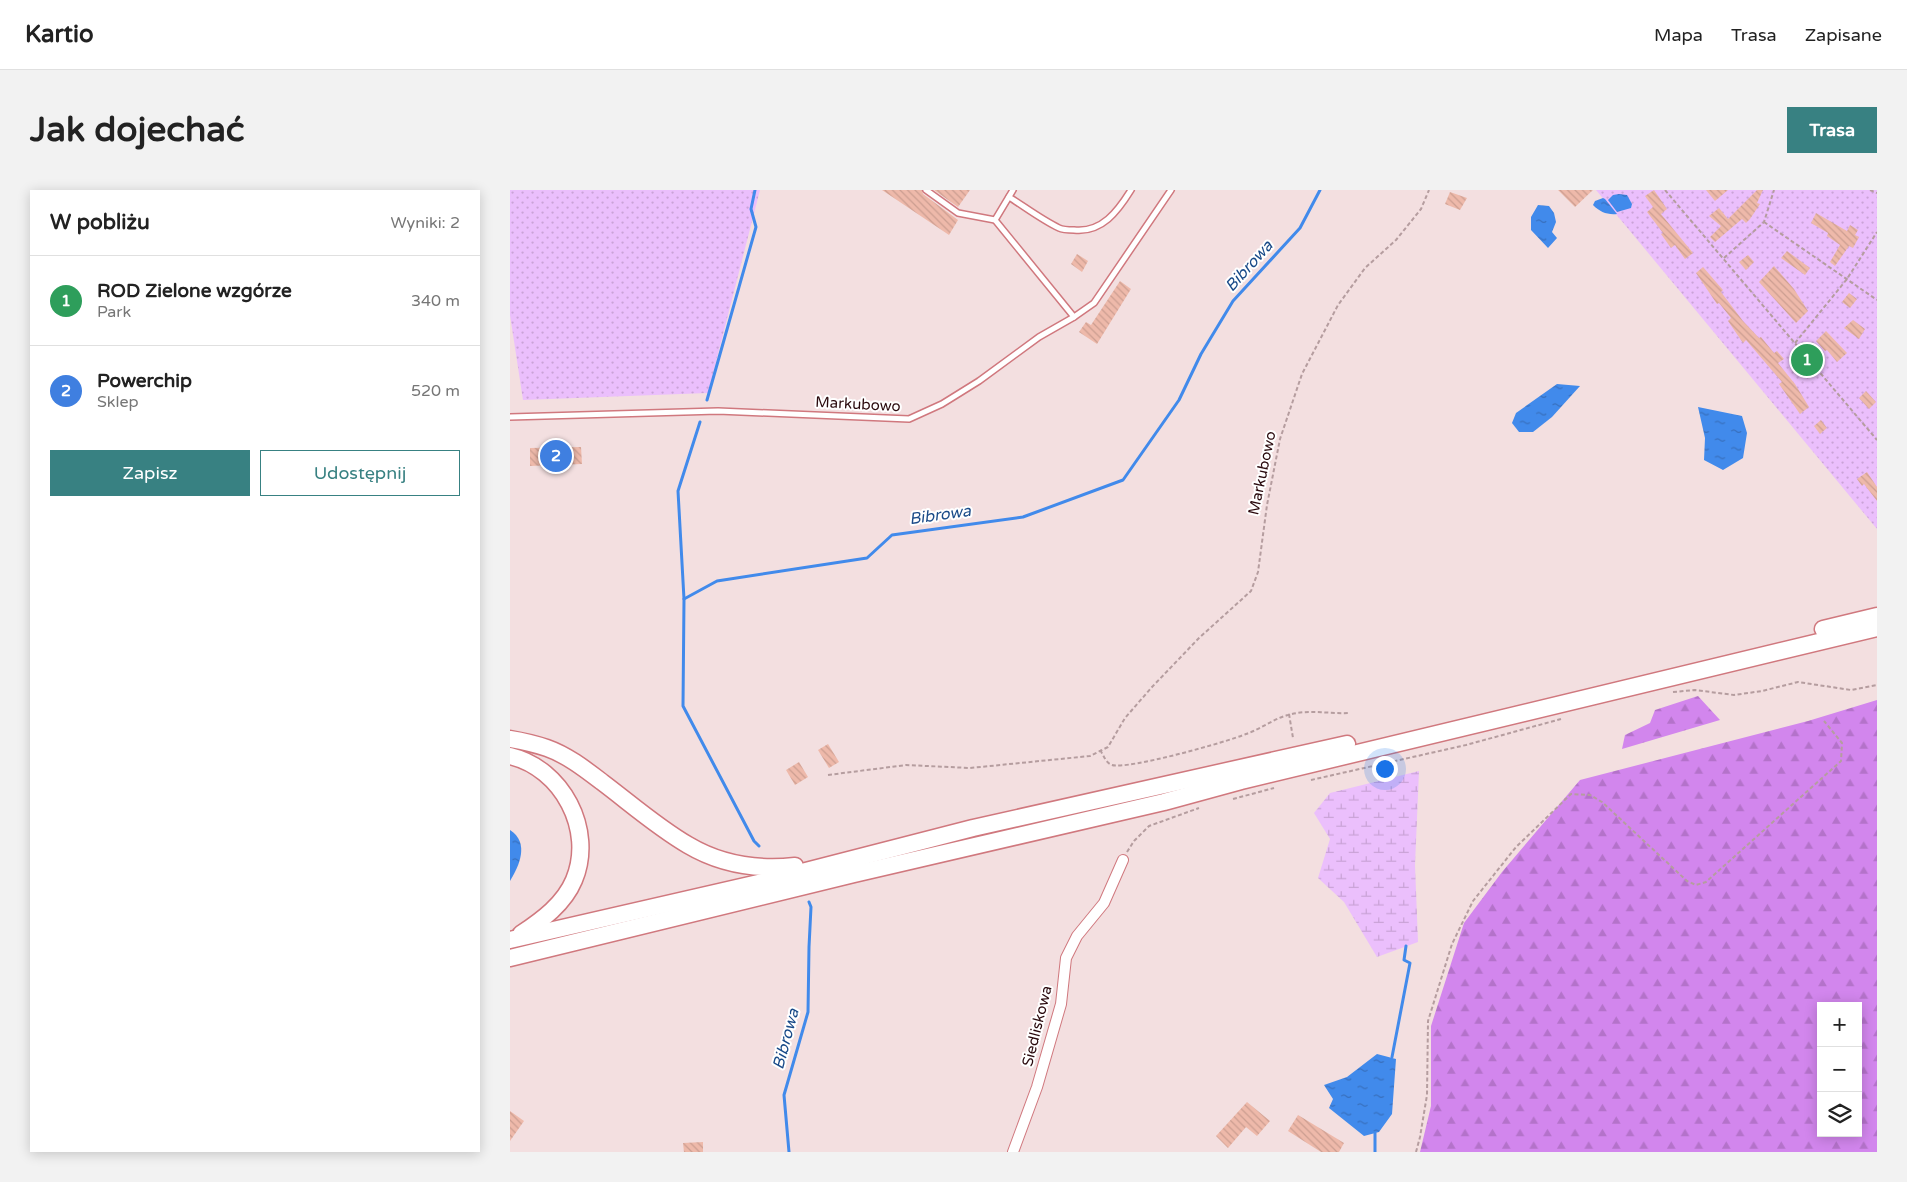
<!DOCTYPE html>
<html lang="pl">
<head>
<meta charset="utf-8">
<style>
	:root { --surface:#fff; --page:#f2f2f2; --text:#222; --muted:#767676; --line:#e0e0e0; --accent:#388182 }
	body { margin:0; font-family:"Varela Round",sans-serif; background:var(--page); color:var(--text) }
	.controls { position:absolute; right:15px; bottom:15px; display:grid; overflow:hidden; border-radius:0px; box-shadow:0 2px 12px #0003 }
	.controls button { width:45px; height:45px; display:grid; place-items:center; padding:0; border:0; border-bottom:1px solid var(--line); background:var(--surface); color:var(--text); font:25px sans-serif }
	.you { position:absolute; left:874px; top:578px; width:18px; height:18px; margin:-12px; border:4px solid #fff; border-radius:50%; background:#1a73e8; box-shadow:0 0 0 8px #1a73e833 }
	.badge { display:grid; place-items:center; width:32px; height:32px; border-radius:50%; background:var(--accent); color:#fff; font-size:16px; font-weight:700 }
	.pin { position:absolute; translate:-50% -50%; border:2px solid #fff; box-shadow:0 1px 5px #0006 }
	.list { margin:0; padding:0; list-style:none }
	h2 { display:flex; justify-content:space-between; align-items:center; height:65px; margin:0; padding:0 20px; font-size:21px }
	h2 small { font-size:16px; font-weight:400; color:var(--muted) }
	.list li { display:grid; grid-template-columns:32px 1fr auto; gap:15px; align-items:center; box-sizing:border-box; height:90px; padding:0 20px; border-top:1px solid var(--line) }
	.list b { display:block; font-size:19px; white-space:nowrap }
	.list p { margin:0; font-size:16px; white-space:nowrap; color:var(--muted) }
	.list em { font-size:16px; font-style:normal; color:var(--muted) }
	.actions { display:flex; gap:10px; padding:15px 20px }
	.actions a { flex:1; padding:11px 0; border:1px solid var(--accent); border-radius:0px; text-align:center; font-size:18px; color:var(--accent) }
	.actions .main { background:var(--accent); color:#fff }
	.icon { flex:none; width:28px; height:28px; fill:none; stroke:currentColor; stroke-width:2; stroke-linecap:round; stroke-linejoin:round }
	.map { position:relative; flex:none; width:1367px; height:962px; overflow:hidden; border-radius:0px }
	header { display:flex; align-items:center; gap:30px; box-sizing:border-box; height:70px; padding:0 25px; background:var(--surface); border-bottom:1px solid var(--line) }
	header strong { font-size:24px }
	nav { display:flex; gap:28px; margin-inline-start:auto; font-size:18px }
	.intro { display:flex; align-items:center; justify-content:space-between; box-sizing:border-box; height:120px; padding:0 30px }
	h1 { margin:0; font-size:35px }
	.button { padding:12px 22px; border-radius:0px; background:var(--accent); color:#fff; font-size:18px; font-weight:700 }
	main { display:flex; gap:30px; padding:0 30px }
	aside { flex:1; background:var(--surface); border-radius:0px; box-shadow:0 2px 12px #0003 }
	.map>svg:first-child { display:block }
</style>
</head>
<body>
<header>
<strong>Kartio</strong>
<nav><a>Mapa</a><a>Trasa</a><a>Zapisane</a></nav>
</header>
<div class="intro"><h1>Jak dojechać</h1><a class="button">Trasa</a></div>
<main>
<aside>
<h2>W pobliżu<small>Wyniki: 2</small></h2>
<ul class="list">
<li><span class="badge" style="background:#2e9e5b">1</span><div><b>ROD Zielone wzgórze</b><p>Park</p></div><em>340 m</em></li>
<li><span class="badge" style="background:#3f7fe0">2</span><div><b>Powerchip</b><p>Sklep</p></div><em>520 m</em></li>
</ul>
<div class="actions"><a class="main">Zapisz</a><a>Udostępnij</a></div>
</aside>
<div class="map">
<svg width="1367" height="962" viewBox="0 0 1367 962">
	<defs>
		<pattern id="grass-dots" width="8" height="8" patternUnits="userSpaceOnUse" patternTransform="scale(1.25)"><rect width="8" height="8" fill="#ebbffc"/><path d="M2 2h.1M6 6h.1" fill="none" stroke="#caa3d7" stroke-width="1.8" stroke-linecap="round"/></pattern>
		<pattern id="forest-firs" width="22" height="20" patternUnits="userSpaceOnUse" patternTransform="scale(1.25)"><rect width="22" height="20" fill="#d286ed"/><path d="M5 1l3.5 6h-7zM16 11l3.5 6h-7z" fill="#b472ca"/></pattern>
		<pattern id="wetland-marsh" width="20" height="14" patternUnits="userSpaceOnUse" patternTransform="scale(1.25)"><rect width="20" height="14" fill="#ebbffc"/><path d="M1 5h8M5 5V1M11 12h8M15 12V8" fill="none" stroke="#caa3d7"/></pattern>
		<pattern id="water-ripples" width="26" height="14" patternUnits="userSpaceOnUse" patternTransform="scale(1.25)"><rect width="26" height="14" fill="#418aeb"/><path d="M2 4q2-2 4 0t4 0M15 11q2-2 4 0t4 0" fill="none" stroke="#376fbd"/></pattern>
		<pattern id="building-back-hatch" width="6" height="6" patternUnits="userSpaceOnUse" patternTransform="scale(1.25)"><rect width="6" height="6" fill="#eeb9aa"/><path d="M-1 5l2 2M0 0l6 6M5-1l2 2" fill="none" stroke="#cc9e91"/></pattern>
	</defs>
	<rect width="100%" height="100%" fill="#f3dfe0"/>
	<g fill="url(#grass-dots)">
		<polygon points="0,0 250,0 198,203 13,210 0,125"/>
		<polygon points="1086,0 1367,0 1367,339"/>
	</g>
	<g fill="url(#forest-firs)" fill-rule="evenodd">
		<polygon points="1188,506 1210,530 1112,559 1115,545 1140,533 1145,520"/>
		<path d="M 1367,510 L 1367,962 L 910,962 L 921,916 L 921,836 L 954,733 L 992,682 L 1070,590 L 1298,531 ZM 1311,816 L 1348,816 L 1348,943 L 1311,943 Z"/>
	</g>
	<polygon fill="url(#wetland-marsh)" points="909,581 905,675 908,752 867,767 834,712 808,688 820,649 804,623 820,603"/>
	<g fill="url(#water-ripples)">
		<polygon points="1109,4 1117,5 1122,14 1121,18 1107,22 1098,10 1103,5"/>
		<path d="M 1093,8 L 1095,9 L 1107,24 C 1097,25 1090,22 1083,15 L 1085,11 Z"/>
		<polygon points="1028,15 1039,16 1044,23 1046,32 1042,42 1047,48 1038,58 1021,40 1021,27"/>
		<polygon points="1047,194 1070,196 1042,227 1023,242 1009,242 1002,233 1006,223"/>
		<polygon points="1188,217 1232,226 1237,243 1233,268 1213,280 1194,270 1195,248"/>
		<path d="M 0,640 C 20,653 9,676 0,691 Z"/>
		<polygon points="867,864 886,869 882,924 869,942 854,946 819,918 823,909 814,895 837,887"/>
	</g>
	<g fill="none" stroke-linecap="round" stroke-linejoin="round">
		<g stroke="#418aeb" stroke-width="3">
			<polyline points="197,210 246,37 241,19 245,0"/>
			<polyline points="190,232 168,301 174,409 173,516 244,651 249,656"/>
			<polyline points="174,409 207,391 357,368 382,345 513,327 613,290 669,210 691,164 723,111 790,38 810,0"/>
			<polyline points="882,867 900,773 894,770 896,756"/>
			<polyline points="865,943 865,962"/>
			<polyline points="279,962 274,905 298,822 299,757 301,717 299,712"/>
		</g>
	</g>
	<g fill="url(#building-back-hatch)">
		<polygon points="372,0 412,0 413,4 448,30 439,45"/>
		<polygon points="424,0 460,0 448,17"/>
		<polygon points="1048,0 1083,0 1065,17"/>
		<polygon points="1144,0 1157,19 1151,24 1183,63 1175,69 1165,55 1161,58 1151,44 1153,43 1137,22 1143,17 1135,6"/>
		<polygon points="1196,0 1218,0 1205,11"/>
		<polygon points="1247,0 1253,0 1247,13 1250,14 1240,29 1236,33 1232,29 1205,52 1200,47 1211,36 1199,26 1209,18 1218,29"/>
		<polygon points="940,2 957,8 950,20 935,14"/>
		<polygon points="1306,23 1337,41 1340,35 1348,40 1345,45 1349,47 1343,58 1339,56 1325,76 1320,72 1330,55 1317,46 1318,43 1301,33"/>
		<polygon points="1277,61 1300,78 1295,85 1271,68"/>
		<polygon points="567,64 578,71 572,82 561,74"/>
		<polygon points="1238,65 1244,72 1236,80 1229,72"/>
		<polygon points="1264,76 1284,99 1298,121 1286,133 1249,92"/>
		<polygon points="1193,77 1213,100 1211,102 1233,131 1249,148 1251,147 1264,163 1267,161 1274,169 1268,173 1285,194 1299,217 1290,224 1269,194 1272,192 1236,150 1233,153 1218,131 1221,128 1209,113 1207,114 1186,83"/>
		<polygon points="610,91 621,99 587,154 569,142 576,132 581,135"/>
		<polygon points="1339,103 1347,109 1340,118 1332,112"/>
		<polygon points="1343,130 1355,139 1349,149 1334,138"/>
		<polygon points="1316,141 1337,163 1327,172 1317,160 1315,161 1306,151"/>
		<polygon points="1356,201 1366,212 1359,219 1349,208"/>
		<polygon points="1311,230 1317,238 1310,244 1304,236"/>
		<polygon points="71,257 72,274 20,276 20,258"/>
		<polygon points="1357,282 1367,297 1367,311 1354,294 1352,296 1347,289"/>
		<polygon points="318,554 329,572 319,578 308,560"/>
		<polygon points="289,572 298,587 285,595 276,580"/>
		<polygon points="737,912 760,931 747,946 736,937 718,958 706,946"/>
		<polygon points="0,921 14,931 0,951"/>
		<polygon points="788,925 834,953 829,962 811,962 778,941"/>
		<polygon points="193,952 193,962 174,962 173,953"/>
	</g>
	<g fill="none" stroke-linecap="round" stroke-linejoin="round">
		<defs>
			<g id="lane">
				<polyline points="416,0 448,23 485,30 564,127"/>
				<path d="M 499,7 C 515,17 532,30 549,38 C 553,40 560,40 564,40 C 592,43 608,21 621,0"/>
				<polyline points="485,30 503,0"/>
				<polyline points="0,227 208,221 399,229 432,214 469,191 529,147 564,127 584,113 661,0"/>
			</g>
			<polyline id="street" points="503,962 527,897 551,814 556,768 567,746 594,713 613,670"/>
			<g id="primary">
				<polyline points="1313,439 1367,426"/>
				<path d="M 0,549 C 12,551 25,554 37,558 C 57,565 75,579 92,592 C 120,613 147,637 178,655 C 210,674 248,680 285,676"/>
				<path d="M 0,566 C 52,578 85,640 64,690 C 54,714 32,730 11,744"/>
				<polyline points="0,750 257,691 463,638 837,554"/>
				<polyline points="0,768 344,684 654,612 731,591 1367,438"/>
			</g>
		</defs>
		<use href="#lane" stroke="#d0787e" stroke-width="8"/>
		<use href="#street" stroke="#d0787e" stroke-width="12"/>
		<use href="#primary" stroke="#d0787e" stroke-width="19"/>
		<g stroke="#b59d9f" stroke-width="2" stroke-dasharray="4 2.5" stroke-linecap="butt">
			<polyline points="1155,0 1367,250"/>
			<polyline points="1360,0 1367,3"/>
			<polyline points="1254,32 1367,110"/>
			<polyline points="1214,68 1254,32 1264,0"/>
			<polyline points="1285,153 1337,89 1367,42"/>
			<polyline points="1163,502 1185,500 1224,505 1252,501 1288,492 1341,500 1367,495"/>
			<polyline points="779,524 783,548"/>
			<path d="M 590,560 C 594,566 596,573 602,575 C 617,580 717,552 736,544 C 751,539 763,529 778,525 C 798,519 819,524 839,523"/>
			<polyline points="318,585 396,575 460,578 580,566 598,557 615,528 642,497 689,448 741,401 748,382 757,315 770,249 792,184 828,115 855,78 886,50 911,19 919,0"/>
			<polyline points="801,590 956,555 1051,529"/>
			<polyline points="723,609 764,598"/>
			<polyline points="617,662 624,651 639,636 689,618"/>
			<polyline points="906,962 910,947 917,905 918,831 942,754 963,711 1006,657 1061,604 1080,605 1092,612 1177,691 1186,695 1196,692 1331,571 1332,553 1314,531"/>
		</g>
		<use href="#lane" stroke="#fff" stroke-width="5"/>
		<use href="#street" stroke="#fff" stroke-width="10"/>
		<use href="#primary" stroke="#fff" stroke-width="16"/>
	</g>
	<g text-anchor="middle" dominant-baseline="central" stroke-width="4" stroke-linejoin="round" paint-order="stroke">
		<g font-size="15" fill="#2a090d" stroke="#fff">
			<text transform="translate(348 214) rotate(3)">Markubowo</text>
			<text transform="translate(752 283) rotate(-78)">Markubowo</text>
			<text transform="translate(527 836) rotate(-76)">Siedliskowa</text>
		</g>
		<g font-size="16" font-style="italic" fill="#194a88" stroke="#fff">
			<text transform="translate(739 76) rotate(-48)">Bibrowa</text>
			<text transform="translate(430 325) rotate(-8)">Bibrowa</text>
			<text transform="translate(276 849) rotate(-75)">Bibrowa</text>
		</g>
	</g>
</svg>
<div class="controls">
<button>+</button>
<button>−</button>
<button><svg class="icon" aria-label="layers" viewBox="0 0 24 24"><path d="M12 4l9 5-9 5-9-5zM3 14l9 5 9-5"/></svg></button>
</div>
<div class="you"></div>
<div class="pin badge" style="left:1297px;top:170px;background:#2e9e5b">1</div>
<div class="pin badge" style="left:46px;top:266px;background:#3f7fe0">2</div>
</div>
</main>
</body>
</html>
